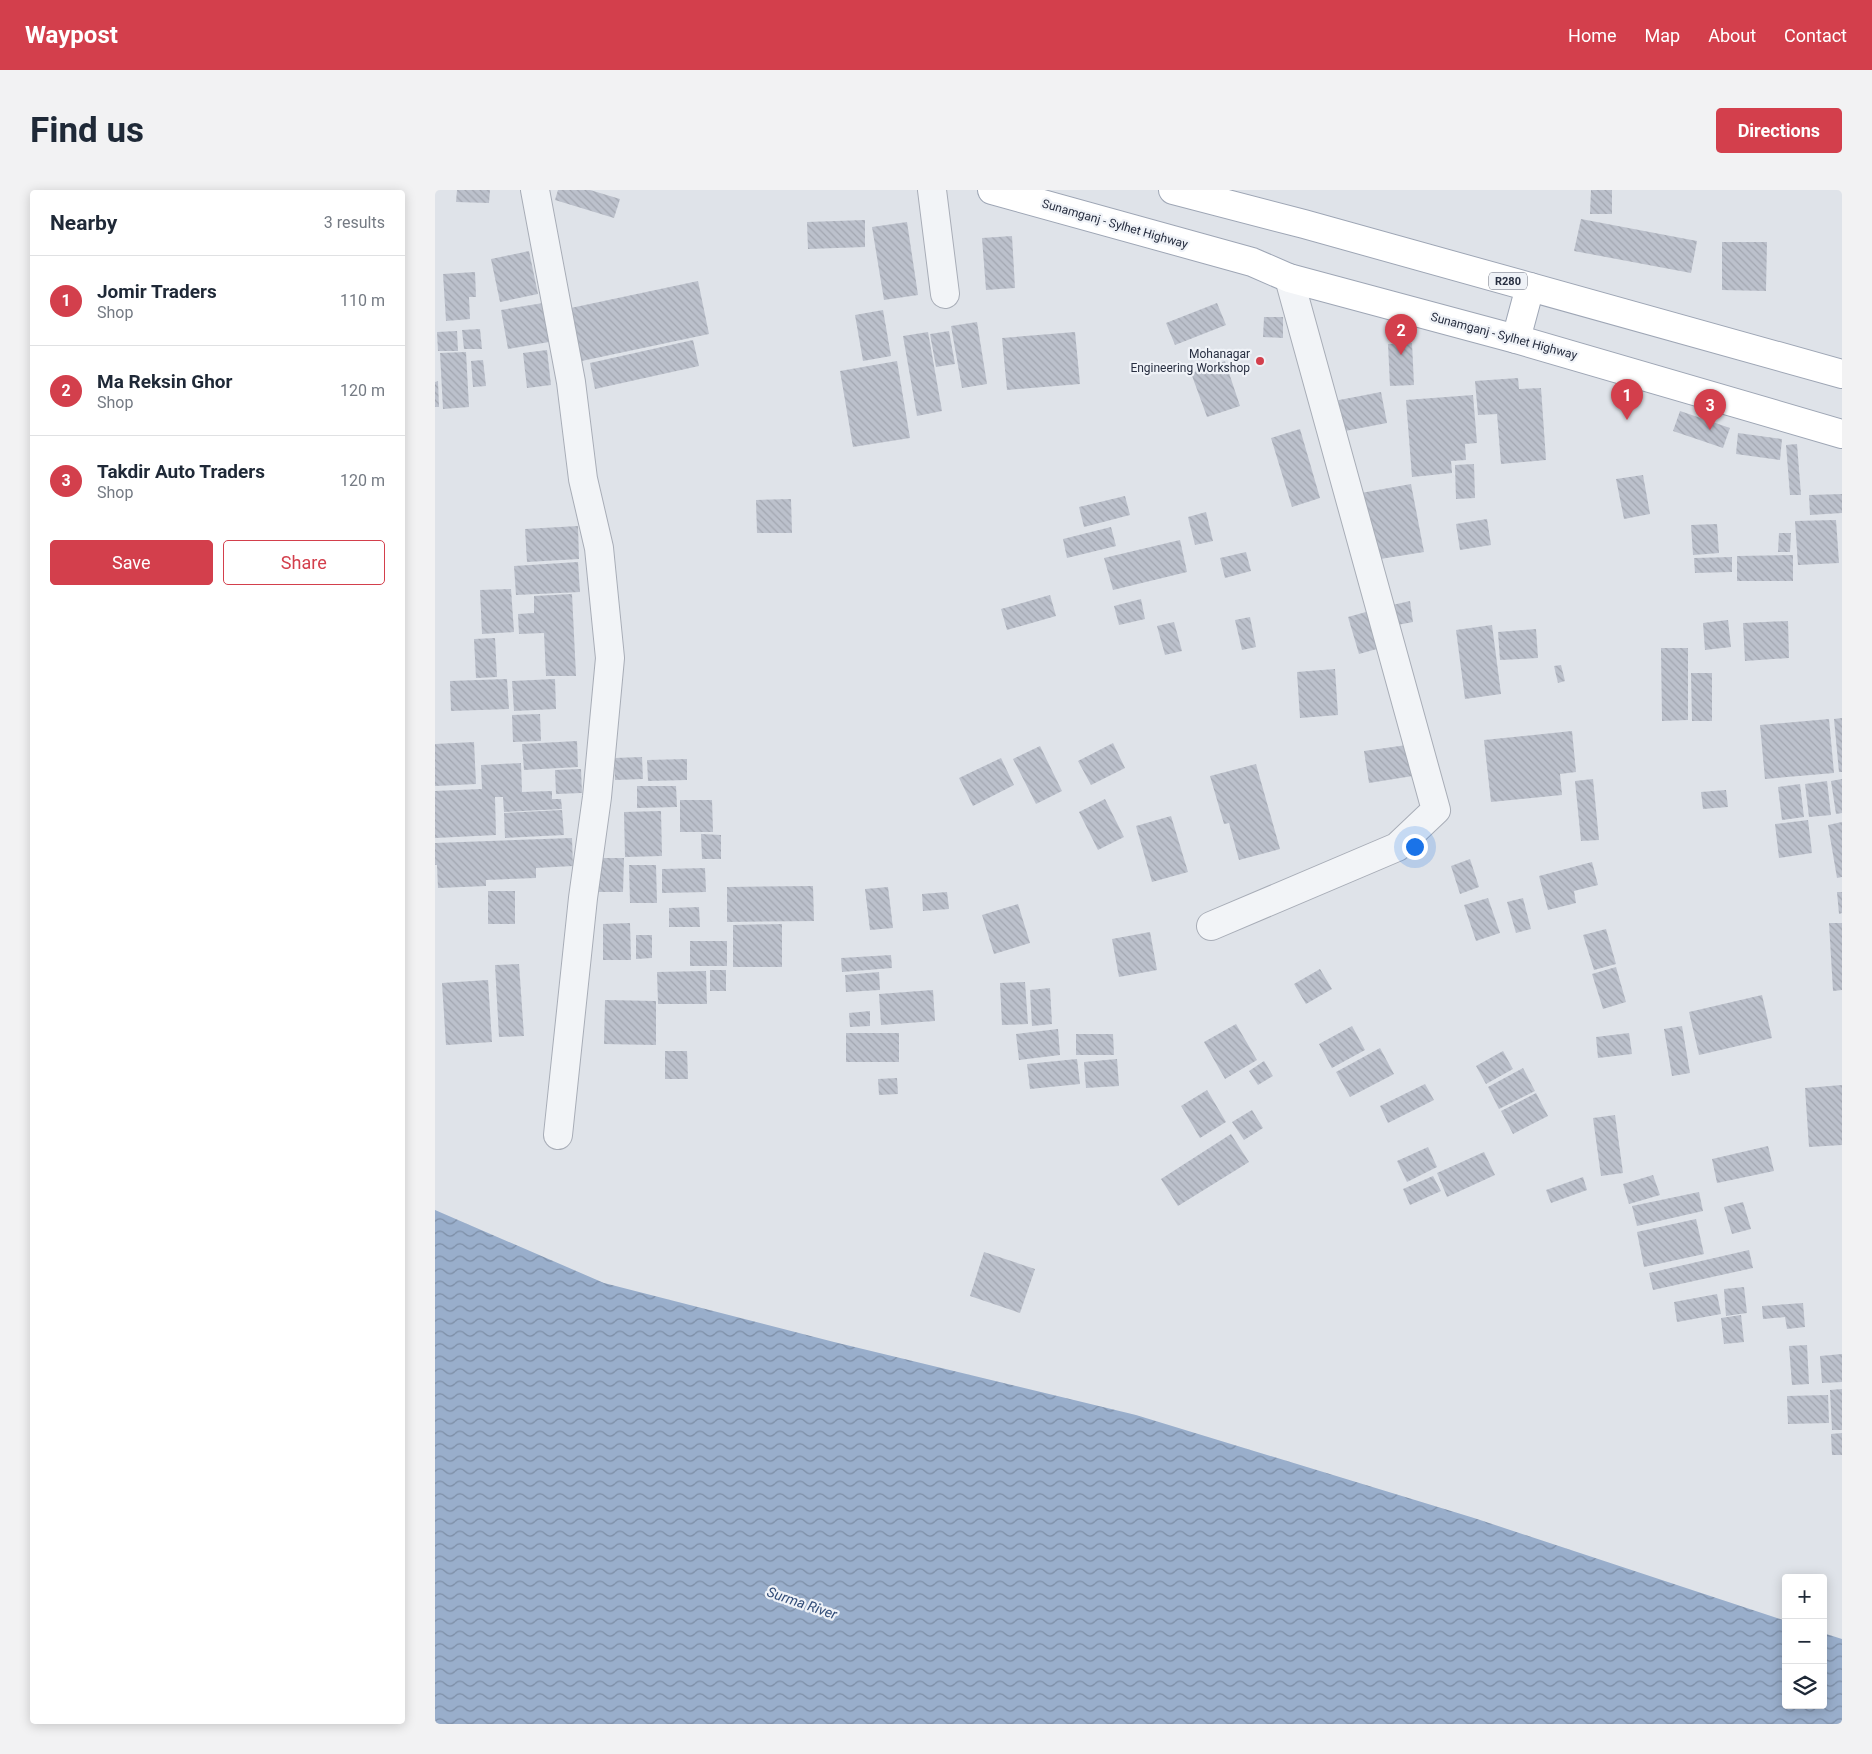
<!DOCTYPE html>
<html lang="en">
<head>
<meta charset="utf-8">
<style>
	:root { --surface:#fff; --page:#f2f2f3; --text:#1f2937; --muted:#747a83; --line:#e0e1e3; --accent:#d33f4c }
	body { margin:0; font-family:Roboto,sans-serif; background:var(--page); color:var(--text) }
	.controls { position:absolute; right:15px; bottom:15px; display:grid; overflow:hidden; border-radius:5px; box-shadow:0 2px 12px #0003 }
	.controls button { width:45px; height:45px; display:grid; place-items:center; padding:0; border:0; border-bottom:1px solid var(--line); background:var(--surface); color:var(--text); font:25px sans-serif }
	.you { position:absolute; left:979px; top:656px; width:18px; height:18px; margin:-12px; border:4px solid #fff; border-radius:50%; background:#1a73e8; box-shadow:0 0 0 8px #1a73e833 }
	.badge { display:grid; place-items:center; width:32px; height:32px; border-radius:50%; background:var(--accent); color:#fff; font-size:16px; font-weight:700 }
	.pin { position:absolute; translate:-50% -41px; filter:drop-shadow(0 1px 2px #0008) }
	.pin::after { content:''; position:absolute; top:26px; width:18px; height:15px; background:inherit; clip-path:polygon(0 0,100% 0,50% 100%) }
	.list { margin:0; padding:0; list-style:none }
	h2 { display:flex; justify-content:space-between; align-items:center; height:65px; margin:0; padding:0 20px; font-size:21px }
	h2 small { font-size:16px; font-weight:400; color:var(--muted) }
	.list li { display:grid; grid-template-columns:32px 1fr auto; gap:15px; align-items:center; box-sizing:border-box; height:90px; padding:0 20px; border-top:1px solid var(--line) }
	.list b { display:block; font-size:19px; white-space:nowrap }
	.list p { margin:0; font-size:16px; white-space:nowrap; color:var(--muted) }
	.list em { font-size:16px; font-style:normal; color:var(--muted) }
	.actions { display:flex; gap:10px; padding:15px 20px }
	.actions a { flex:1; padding:11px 0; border:1px solid var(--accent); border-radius:5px; text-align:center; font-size:18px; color:var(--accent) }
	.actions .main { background:var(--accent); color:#fff }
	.icon { flex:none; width:28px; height:28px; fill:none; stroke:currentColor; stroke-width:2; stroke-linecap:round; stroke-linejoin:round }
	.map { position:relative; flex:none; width:1407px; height:1534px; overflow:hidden; border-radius:5px }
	header { display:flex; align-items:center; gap:30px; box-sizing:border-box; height:70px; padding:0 25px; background:var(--accent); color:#fff }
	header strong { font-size:24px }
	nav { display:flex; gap:28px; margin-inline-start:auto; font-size:18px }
	.intro { display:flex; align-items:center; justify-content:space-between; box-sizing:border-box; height:120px; padding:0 30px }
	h1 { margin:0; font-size:35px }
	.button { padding:12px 22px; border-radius:5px; background:var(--accent); color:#fff; font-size:18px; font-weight:700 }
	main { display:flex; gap:30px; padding:0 30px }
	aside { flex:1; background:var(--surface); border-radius:5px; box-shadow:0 2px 12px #0003 }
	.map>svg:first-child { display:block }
</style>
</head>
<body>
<header>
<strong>Waypost</strong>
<nav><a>Home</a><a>Map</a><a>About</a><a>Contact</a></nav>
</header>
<div class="intro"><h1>Find us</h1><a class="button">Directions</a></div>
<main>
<aside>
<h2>Nearby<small>3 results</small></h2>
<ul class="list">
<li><span class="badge">1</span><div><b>Jomir Traders</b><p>Shop</p></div><em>110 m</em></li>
<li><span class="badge">2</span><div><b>Ma Reksin Ghor</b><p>Shop</p></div><em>120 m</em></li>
<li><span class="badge">3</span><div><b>Takdir Auto Traders</b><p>Shop</p></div><em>120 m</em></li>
</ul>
<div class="actions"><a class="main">Save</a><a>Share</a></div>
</aside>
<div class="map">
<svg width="1407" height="1534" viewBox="0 0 1407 1534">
	<defs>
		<pattern id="water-waves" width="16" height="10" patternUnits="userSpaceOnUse" patternTransform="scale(1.25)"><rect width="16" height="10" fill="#99aecb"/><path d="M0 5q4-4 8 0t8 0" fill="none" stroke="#7d8ea6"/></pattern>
		<pattern id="building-back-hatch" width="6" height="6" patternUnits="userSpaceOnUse" patternTransform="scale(1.25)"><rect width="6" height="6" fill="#bcc1cc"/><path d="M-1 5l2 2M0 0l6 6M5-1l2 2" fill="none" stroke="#a2a6b0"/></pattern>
	</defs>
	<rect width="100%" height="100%" fill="#dfe3e9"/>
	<polygon fill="url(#water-waves)" points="0,1020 169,1093 399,1152 701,1225 1039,1328 1351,1431 1351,1515 1388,1515 1388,1443 1407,1449 1407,1534 0,1534"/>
	<g fill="url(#building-back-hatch)">
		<polygon points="22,0 55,0 54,13 21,12"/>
		<polygon points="123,0 155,0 185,9 179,28 120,10"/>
		<polygon points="1156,0 1177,0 1177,24 1155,24"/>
		<polygon points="1146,29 1262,51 1256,83 1139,61"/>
		<polygon points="430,30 430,57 373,59 372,32"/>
		<polygon points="472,32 483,105 449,110 437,37"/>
		<polygon points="577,46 580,98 551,100 547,48"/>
		<polygon points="1287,52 1332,52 1331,101 1287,100"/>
		<polygon points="94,61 103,104 65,112 56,69"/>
		<polygon points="40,82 41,107 34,107 35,129 11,131 8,84"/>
		<polygon points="263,91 274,144 142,172 131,119"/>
		<polygon points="114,112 120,151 73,159 66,120"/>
		<polygon points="782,113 791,135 740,155 731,133"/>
		<polygon points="448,120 456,166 428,171 420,125"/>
		<polygon points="829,127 848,127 848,148 828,147"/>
		<polygon points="542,132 552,194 527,198 516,136"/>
		<polygon points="45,139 47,159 29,159 27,140"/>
		<polygon points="22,141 23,161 3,161 2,142"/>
		<polygon points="514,141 520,174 501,177 495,144"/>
		<polygon points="493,142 507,221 482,226 468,146"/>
		<polygon points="640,142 645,194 572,200 567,148"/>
		<polygon points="258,150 264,176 160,199 155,173"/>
		<polygon points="977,153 979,195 955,196 953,154"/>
		<polygon points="112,160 116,195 92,198 88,163"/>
		<polygon points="31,162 34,217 8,219 5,163"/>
		<polygon points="48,170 51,196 38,197 36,171"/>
		<polygon points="462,171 475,248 418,257 405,181"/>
		<polygon points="790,171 805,216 772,227 756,183"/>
		<polygon points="1083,188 1084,199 1106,198 1111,270 1066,274 1062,224 1043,225 1040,191"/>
		<polygon points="3,191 4,217 0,217 0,192"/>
		<polygon points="946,202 952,233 905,242 899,211"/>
		<polygon points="1038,205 1042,253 1030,254 1031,270 1016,271 1017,283 977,287 971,210"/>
		<polygon points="1245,221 1295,238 1288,258 1238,241"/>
		<polygon points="865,239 885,308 857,317 836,248"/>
		<polygon points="1303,243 1347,249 1345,270 1301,264"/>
		<polygon points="1362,254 1366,305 1355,305 1351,255"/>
		<polygon points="1039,274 1040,308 1021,309 1020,275"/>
		<polygon points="1208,285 1215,324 1189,329 1181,289"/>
		<polygon points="976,294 989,362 939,370 926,303"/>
		<polygon points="1407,304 1407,323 1375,325 1374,305"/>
		<polygon points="690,306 695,325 649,337 644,317"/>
		<polygon points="356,309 357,343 322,343 321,310"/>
		<polygon points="771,322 778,351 760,355 753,327"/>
		<polygon points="1052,329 1056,355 1025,360 1021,334"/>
		<polygon points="1401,330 1404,373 1363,375 1360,331"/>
		<polygon points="1282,334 1284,363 1258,365 1256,335"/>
		<polygon points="143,336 144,369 92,372 90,339"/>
		<polygon points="676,337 681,356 632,368 628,349"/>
		<polygon points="1344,343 1356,343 1355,362 1343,362"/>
		<polygon points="745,350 752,382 678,400 669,368"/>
		<polygon points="811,362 816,381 790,388 785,368"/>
		<polygon points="1358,365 1358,391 1302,391 1302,366"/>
		<polygon points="1297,367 1297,382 1260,383 1259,368"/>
		<polygon points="143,372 145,402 81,405 79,376"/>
		<polygon points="76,399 79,442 47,444 45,400"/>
		<polygon points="137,404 141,486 111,486 109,443 84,444 83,424 99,423 99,406"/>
		<polygon points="615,405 621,426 572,440 566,419"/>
		<polygon points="706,409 710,429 684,435 679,416"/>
		<polygon points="975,411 978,432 957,436 953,416"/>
		<polygon points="938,420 949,457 924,464 913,427"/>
		<polygon points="815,427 821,457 807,460 800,430"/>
		<polygon points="1293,430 1296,457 1270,460 1268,433"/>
		<polygon points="1353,431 1354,468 1310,471 1308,433"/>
		<polygon points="739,432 747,461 730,465 722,436"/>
		<polygon points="1057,435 1066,504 1030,509 1021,440"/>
		<polygon points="1101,439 1103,468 1065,470 1063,442"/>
		<polygon points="60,448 62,487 41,488 39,449"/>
		<polygon points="1226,458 1253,458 1253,530 1227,531"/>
		<polygon points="1126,475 1130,491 1123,493 1119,476"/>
		<polygon points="900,479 903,525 865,528 862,482"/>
		<polygon points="1256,483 1277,483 1277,531 1257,531"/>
		<polygon points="72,489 74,519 16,521 15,491"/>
		<polygon points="120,489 121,519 79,521 77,491"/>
		<polygon points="105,524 106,551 78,552 77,525"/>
		<polygon points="1407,528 1407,582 1404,582 1399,529"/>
		<polygon points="1394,529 1399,583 1330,589 1325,535"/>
		<polygon points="1137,541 1141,582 1125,584 1127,605 1056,612 1049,550"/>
		<polygon points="142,551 143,577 89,580 87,554"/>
		<polygon points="39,552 41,594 0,596 0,554"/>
		<polygon points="678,553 690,578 656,595 643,571"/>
		<polygon points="979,554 984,585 934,593 929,561"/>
		<polygon points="605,556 627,601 601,614 578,569"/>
		<polygon points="207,567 208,589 180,590 179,568"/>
		<polygon points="566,568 579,595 538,616 524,588"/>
		<polygon points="252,569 252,590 213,591 212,570"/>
		<polygon points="86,573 87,602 117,601 117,609 126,609 127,619 69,622 68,607 60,607 61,645 0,648 0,601 47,599 46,575"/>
		<polygon points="821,574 845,659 804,670 794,633 789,634 775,586"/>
		<polygon points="146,579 147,603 121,604 120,580"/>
		<polygon points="1158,589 1164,650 1146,651 1140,591"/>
		<polygon points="1407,589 1407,623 1401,624 1396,591"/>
		<polygon points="1392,591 1396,625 1374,627 1370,594"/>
		<polygon points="1365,594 1369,627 1347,630 1343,597"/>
		<polygon points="202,596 241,596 242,617 202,618"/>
		<polygon points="1291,600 1293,617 1268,619 1266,602"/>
		<polygon points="670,609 689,647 663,660 644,622"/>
		<polygon points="245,610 277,610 278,642 245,642"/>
		<polygon points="127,620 129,645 70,648 69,623"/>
		<polygon points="226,621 227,666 190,667 189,622"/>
		<polygon points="736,626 753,682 717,692 701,636"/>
		<polygon points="1373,630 1377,663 1344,668 1340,634"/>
		<polygon points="1407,632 1407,687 1402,688 1393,635"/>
		<polygon points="266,644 286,645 286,669 267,669"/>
		<polygon points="137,648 138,676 101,678 101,688 51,690 51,696 3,698 2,675 0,675 0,653"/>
		<polygon points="160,668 189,668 188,702 159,702"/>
		<polygon points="1035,669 1044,697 1025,704 1016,676"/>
		<polygon points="1157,672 1163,695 1139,701 1141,713 1113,720 1104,686"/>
		<polygon points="194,675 221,675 222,713 195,713"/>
		<polygon points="270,678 271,702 227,703 227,679"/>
		<polygon points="378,696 379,731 292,732 292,697"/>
		<polygon points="453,697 458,738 435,740 430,699"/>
		<rect x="53" y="701" width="27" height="33"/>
		<polygon points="512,702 514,719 488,721 487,704"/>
		<polygon points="1402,702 1407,702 1407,723 1404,724"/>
		<polygon points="1053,708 1065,743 1041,751 1029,715"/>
		<polygon points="1088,708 1096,739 1081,743 1072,712"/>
		<polygon points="583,714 595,753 559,764 547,725"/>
		<polygon points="264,717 265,737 234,737 234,718"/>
		<polygon points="195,733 196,770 168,770 168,734"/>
		<polygon points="1394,733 1407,733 1407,800 1398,801"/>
		<polygon points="347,734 347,777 298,777 298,735"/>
		<polygon points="1171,739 1181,774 1159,780 1148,745"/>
		<polygon points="715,742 722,780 684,787 677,749"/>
		<polygon points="201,745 217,745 217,768 201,769"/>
		<rect x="255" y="751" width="37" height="25"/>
		<polygon points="456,765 457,778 407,782 406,768"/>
		<polygon points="84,774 89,846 64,847 60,775"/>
		<polygon points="1181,777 1191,812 1168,819 1157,784"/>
		<polygon points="885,779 897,799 871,814 859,794"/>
		<rect x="275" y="780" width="16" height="21"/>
		<polygon points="271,781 272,814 223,814 222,782"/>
		<polygon points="444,782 445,800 411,802 410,785"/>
		<polygon points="53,790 57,852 11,855 7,793"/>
		<polygon points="590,792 593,834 567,835 565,793"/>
		<polygon points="615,798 617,834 597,836 595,800"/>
		<polygon points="498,800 500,831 446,835 444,804"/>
		<polygon points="1327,805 1337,848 1264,865 1254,822"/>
		<polygon points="170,810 221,811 221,855 169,854"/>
		<polygon points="435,821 435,836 415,837 414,823"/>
		<polygon points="801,834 822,870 790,889 769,852"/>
		<polygon points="917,836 930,860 897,878 884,854"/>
		<polygon points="1247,836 1255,883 1237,886 1229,839"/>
		<polygon points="623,839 625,865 584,870 581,844"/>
		<rect x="411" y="843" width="53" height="29"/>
		<polygon points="1194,843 1197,864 1163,868 1161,847"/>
		<polygon points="641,844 678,844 679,865 641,865"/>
		<polygon points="945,858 959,884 915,907 901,882"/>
		<polygon points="230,861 252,861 253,889 230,889"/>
		<polygon points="1068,861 1078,879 1051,894 1041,876"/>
		<polygon points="642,869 645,894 595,899 592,874"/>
		<polygon points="682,869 684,896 651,898 649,872"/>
		<polygon points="829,871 838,886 823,895 814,881"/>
		<polygon points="1088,878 1100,901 1064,919 1053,897"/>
		<polygon points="462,888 463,904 444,905 443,889"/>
		<polygon points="990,894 999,910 953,933 945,916"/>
		<polygon points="1407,895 1407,955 1374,957 1370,898"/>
		<polygon points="772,900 791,932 765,948 746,916"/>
		<polygon points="1101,903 1113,926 1078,944 1066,921"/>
		<polygon points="817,920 828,938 809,950 797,932"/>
		<polygon points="1180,925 1188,983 1166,986 1158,928"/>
		<polygon points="796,944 814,972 743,1016 726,989"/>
		<polygon points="1333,956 1339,981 1282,993 1277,969"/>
		<polygon points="993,957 1002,977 972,992 962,971"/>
		<polygon points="1049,962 1060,985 1012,1007 1002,983"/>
		<polygon points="1218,985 1225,1005 1194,1014 1188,994"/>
		<polygon points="998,986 1006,1001 975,1015 968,999"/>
		<polygon points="1148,987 1152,1000 1116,1013 1111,1000"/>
		<polygon points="1264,1002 1268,1021 1202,1036 1197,1016"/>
		<polygon points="1308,1012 1316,1039 1297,1044 1289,1017"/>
		<polygon points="1261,1029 1269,1064 1209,1077 1202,1042"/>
		<polygon points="1314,1060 1318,1078 1218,1100 1214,1083"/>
		<polygon points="549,1062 600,1079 585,1123 535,1106"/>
		<polygon points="1309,1097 1312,1123 1291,1126 1289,1099"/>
		<polygon points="1282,1104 1286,1124 1242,1132 1239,1112"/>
		<polygon points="1368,1113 1370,1137 1352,1139 1350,1127 1328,1129 1327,1116"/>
		<polygon points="1306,1125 1309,1152 1289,1154 1286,1128"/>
		<polygon points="1372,1155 1374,1194 1357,1195 1354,1156"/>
		<polygon points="1407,1164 1407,1192 1387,1193 1385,1166"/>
		<polygon points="1407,1199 1407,1240 1397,1240 1395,1200"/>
		<polygon points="1393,1205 1394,1233 1353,1234 1352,1206"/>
		<polygon points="1407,1243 1407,1265 1397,1265 1396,1244"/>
	</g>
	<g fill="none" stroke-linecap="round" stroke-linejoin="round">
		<defs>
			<g id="minor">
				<polyline points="100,0 136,192 148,289 164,358 175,468 162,607 148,708 123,945"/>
				<polyline points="497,0 510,104"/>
				<polyline points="776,736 962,657 1001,620 854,88"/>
			</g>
			<g id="major">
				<polyline points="557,0 817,72 854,88 1081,149 1407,244"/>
				<polyline points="738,0 869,34 1407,184"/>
				<polyline points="1081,149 1095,97"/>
			</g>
		</defs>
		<use href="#minor" stroke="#a8adb7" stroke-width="30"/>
		<use href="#major" stroke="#9ea6b5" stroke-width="30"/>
		<use href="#minor" stroke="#f2f4f7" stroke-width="28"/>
		<use href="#major" stroke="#fff" stroke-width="28"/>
	</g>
	<circle fill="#d33f4c" stroke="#eff2f7" stroke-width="2" cx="825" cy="171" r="5"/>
	<g text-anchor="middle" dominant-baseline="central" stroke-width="4.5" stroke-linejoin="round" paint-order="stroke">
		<rect fill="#eff2f7" stroke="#646a78" stroke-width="1" x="1054" y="82.5" width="38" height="17" rx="4"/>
		<g font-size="11" font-weight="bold" fill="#282f41">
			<text x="1073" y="91">R280</text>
		</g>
		<g font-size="12" fill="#282f41" stroke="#eff2f7">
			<text transform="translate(680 34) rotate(16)">Sunamganj - Sylhet Highway</text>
			<text transform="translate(1069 146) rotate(15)">Sunamganj - Sylhet Highway</text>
		</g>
		<g font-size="12" fill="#282f41" stroke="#eff2f7" text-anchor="end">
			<text x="815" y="164">Mohanagar<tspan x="815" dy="14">Engineering Workshop</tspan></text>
		</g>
		<g font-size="14" font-style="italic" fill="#304b77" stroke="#eff2f7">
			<text transform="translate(367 1413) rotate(19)">Surma River</text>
		</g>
	</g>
</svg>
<div class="controls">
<button>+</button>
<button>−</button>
<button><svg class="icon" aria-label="layers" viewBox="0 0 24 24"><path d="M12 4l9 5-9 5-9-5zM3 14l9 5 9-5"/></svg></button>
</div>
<div class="you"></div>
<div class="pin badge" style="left:1192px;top:230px">1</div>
<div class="pin badge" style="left:966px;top:165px">2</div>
<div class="pin badge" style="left:1275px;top:240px">3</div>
</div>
</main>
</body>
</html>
